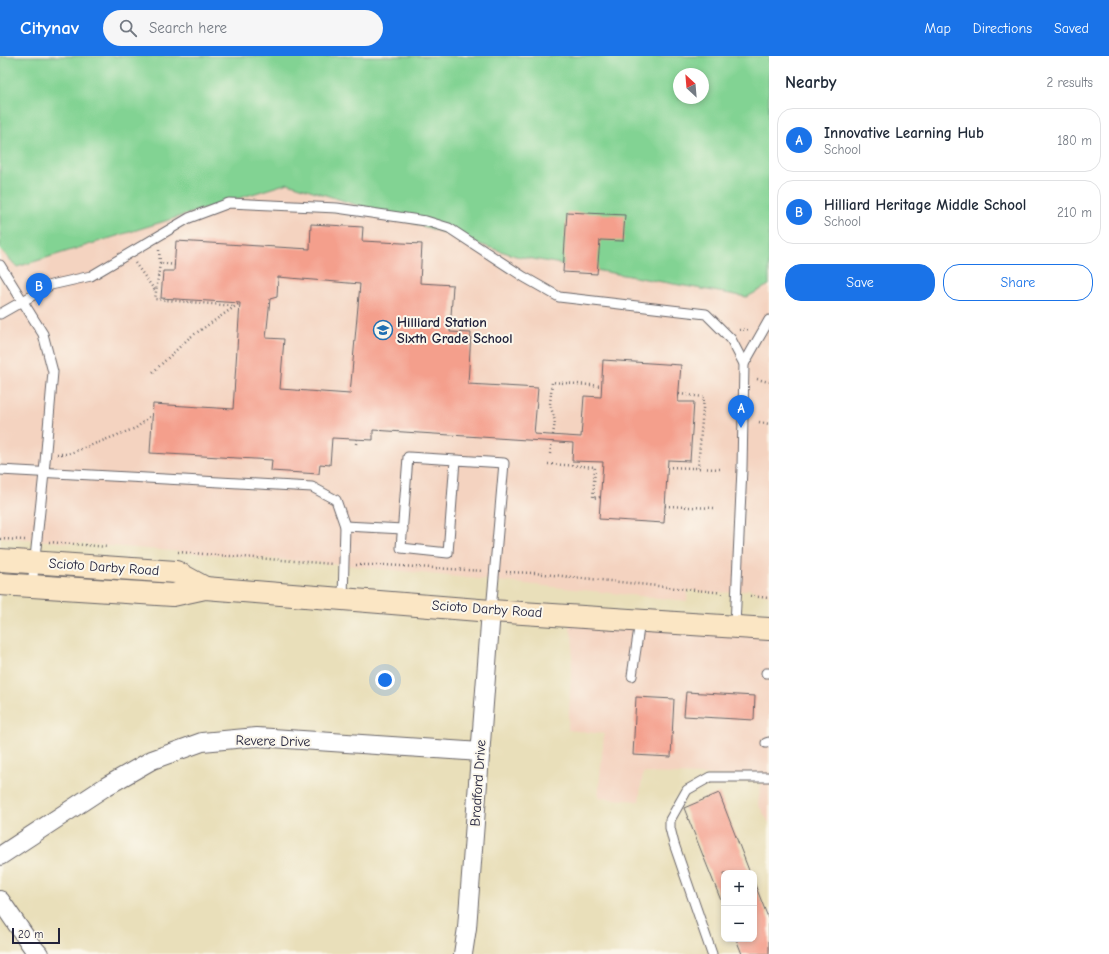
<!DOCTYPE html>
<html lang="en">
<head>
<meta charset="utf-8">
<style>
	:root { --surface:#fff; --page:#f6f6f7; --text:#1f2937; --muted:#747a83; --line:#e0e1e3; --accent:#1a73e8 }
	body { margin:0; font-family:"Comic Neue",sans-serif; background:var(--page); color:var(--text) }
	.controls { position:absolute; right:12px; bottom:12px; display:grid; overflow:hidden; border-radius:8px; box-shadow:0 2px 6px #0003 }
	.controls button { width:36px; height:36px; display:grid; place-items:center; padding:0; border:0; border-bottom:1px solid var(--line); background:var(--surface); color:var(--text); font:20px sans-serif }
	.compass { position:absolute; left:673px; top:12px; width:36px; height:36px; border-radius:50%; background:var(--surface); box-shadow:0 2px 6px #0003; rotate:334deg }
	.scale { position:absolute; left:12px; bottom:10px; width:48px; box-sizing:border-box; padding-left:4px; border:2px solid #22223b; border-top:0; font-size:11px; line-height:14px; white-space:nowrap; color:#22223b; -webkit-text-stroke:3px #fbf7ec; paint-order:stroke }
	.you { position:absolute; left:385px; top:624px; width:14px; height:14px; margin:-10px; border:3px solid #fff; border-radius:50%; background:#1a73e8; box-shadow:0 0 0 6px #1a73e833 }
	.badge { display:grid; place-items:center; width:26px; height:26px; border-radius:50%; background:var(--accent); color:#fff; font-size:13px; font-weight:700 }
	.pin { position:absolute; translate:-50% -33px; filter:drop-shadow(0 1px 2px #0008) }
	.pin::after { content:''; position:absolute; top:21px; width:14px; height:12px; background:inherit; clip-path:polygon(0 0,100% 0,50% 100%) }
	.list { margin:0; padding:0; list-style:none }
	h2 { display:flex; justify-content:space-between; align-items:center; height:52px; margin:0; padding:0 16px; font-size:17px }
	h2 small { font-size:13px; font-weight:400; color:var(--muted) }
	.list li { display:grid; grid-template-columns:26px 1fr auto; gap:12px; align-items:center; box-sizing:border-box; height:64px; margin:0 8px 8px; padding:0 8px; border:1px solid var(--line); border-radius:16px }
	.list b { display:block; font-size:15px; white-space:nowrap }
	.list p { margin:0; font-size:13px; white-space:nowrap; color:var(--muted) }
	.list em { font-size:13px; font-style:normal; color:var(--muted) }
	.actions { display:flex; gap:8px; padding:12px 16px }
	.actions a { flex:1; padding:9px 0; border:1px solid var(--accent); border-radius:16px; text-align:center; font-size:14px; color:var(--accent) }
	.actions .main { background:var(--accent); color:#fff }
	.icon { flex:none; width:22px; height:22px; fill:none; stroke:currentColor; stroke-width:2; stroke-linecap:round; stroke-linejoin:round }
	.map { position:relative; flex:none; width:769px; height:898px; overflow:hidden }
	header { display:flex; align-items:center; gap:24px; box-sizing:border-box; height:56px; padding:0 20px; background:var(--accent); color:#fff }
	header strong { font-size:19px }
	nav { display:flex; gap:22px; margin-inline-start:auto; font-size:14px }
	.search { width:280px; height:36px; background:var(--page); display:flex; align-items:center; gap:10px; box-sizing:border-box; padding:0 14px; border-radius:22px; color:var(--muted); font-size:15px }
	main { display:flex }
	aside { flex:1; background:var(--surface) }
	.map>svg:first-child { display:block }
</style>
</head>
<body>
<header>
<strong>Citynav</strong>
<div class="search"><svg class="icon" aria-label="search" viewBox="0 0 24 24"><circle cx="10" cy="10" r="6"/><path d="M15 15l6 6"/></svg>Search here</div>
<nav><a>Map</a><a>Directions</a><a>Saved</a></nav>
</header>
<main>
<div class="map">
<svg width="769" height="898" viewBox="0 0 769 898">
	<rect width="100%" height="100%" fill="#fbf7ec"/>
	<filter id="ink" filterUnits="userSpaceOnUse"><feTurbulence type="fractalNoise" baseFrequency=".025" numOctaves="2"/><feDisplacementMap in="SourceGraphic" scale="8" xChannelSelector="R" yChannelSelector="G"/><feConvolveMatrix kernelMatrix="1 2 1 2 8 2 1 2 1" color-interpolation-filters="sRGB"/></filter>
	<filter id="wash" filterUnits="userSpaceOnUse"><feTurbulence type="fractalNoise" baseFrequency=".012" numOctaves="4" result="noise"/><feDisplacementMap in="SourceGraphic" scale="16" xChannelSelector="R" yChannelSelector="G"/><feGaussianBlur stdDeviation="0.9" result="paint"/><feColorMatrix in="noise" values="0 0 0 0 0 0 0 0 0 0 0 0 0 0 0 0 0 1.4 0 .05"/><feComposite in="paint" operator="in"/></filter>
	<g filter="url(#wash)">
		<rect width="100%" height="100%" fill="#e9dfba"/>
		<g fill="#f4d3c0" fill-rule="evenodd">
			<path d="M 0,0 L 769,0 L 769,539 L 749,533 L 736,536 L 713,537 L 688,534 L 687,545 L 344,509 L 0,481 ZM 679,18 L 703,18 L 703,42 L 679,42 Z"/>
			<polygon points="567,559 769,573 769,767 758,748 762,721 643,717 639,745 598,742 604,678 568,674 573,585"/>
		</g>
		<path fill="#82d393" stroke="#527a67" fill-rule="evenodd" d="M 0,0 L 769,0 L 769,229 L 747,241 L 516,200 L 288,127 L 17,211 L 0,193 ZM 679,18 L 703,18 L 703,42 L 679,42 Z"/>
		<g id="blocks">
			<g fill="#f49f8c" fill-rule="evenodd">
				<polygon points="567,156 625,159 623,185 600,184 597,218 563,216"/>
				<path d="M 311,168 L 363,171 L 362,185 L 422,188 L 420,227 L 453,229 L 450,276 L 471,277 L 468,328 L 538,332 L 534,378 L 581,381 L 584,340 L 601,341 L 603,304 L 681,309 L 678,346 L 694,346 L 690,405 L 668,404 L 664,467 L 599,463 L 603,406 L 572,405 L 573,387 L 373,374 L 373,384 L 332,382 L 330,409 L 320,408 L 319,418 L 271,415 L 272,404 L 150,397 L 153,348 L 233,353 L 240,247 L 161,242 L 163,215 L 174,215 L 176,185 L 310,193 ZM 278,221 L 360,228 L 350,338 L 280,333 L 284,283 L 266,282 L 270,243 L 277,241 Z"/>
				<polygon points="686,636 755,640 754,664 684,660"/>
				<polygon points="636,641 674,643 671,701 633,699"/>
				<polygon points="719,737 750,817 724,817 724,852 684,752"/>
				<polygon points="754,826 769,864 769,898 742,898 736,883 754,883"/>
			</g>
		</g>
	</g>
	<g filter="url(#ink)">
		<use href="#blocks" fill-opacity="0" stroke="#686467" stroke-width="1"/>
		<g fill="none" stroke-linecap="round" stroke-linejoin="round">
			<defs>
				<g id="lane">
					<polyline points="0,209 43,278 53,316 44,417 32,530"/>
					<polyline points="0,258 51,229 91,220 189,162 229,147 337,152 426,165 449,172 524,221 559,241 706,258 731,283 744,308 742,412 735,570"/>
					<polyline points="744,308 769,264"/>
					<polyline points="455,404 448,497 401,492 408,401 504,407 491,555"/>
					<polyline points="0,414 312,431 336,444 345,470 343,542"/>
					<polyline points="345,470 403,473"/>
					<polyline points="766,617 769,617"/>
					<polyline points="632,620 640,565"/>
					<polyline points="766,687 769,686"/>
					<polyline points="712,898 674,788 670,772 670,764 687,734 710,721 769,721"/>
				</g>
				<g id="street">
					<polyline points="0,800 105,731 152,704 202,686 257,681 481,696"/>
					<polyline points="0,844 31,889 39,898"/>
					<polyline points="463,898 467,872 491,555"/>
				</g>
				<g id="secondary">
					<polyline points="0,504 176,516 205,532"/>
					<polyline points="0,528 173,539 205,532 491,555 769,573"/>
				</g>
			</defs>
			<use href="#lane" stroke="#686467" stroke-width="11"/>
			<use href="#street" stroke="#686467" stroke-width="20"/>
			<use href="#secondary" stroke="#686467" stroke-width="24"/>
			<g stroke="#686467" stroke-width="2.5" stroke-dasharray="1 3" stroke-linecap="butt">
				<polyline points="159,194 160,207"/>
				<polyline points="135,207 156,236"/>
				<polyline points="175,209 160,207 155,243 235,250"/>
				<polyline points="739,274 750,273"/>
				<polyline points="153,316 189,282 240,247"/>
				<polyline points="757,323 769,326"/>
				<polyline points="679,338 704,341 698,412"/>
				<polyline points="759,366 769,368"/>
				<polyline points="553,379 555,365 550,348 552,326 602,330"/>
				<polyline points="356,388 357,380"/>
				<polyline points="57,398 68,398 136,372 153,358"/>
				<polyline points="550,398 552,385"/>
				<polyline points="548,408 595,411 593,442 600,441"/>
				<polyline points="667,411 720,413"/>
				<polyline points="665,450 715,452"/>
				<polyline points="0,483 26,484"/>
				<polyline points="49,486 108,491"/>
				<polyline points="178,496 333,508"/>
				<polyline points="356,509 385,509 483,515"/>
				<polyline points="506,516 534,517 724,537"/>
				<polyline points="750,540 769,542"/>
			</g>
			<use href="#lane" stroke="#fff" stroke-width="9"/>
			<use href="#street" stroke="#fff" stroke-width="18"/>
			<use href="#secondary" stroke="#fbe6c4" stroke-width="22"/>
		</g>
	</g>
	<defs>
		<symbol id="school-ring" viewBox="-11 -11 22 22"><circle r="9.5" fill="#fbf7ec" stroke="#1f6fb2" stroke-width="1.5"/><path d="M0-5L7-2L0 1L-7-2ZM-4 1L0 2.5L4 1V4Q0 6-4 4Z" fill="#1f6fb2"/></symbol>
	</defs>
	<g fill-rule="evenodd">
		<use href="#school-ring" x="372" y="263" width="22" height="22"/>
	</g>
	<g text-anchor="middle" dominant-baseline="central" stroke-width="4" stroke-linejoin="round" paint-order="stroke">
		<g font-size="14" font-weight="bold" fill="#22223b" stroke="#fbf7ec" text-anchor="start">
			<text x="397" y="266">Hilliard Station<tspan x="397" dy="16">Sixth Grade School</tspan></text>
		</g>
		<g font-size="14" fill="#22223b" stroke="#fbf7ec">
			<text transform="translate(104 511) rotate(4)">Scioto Darby Road</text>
			<text transform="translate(487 553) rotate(4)">Scioto Darby Road</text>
			<text transform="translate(273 685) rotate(1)">Revere Drive</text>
			<text transform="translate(478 727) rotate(-86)">Bradford Drive</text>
		</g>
	</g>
</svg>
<div class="controls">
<button>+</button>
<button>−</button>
</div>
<svg class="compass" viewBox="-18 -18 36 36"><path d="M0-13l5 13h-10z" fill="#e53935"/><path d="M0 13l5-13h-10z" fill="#747a83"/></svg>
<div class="scale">20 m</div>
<div class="you"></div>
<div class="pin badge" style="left:741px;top:372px">A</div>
<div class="pin badge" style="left:39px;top:250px">B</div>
</div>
<aside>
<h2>Nearby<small>2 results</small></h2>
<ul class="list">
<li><span class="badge">A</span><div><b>Innovative Learning Hub</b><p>School</p></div><em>180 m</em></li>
<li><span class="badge">B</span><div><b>Hilliard Heritage Middle School</b><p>School</p></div><em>210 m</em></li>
</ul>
<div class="actions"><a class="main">Save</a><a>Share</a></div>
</aside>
</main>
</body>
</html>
